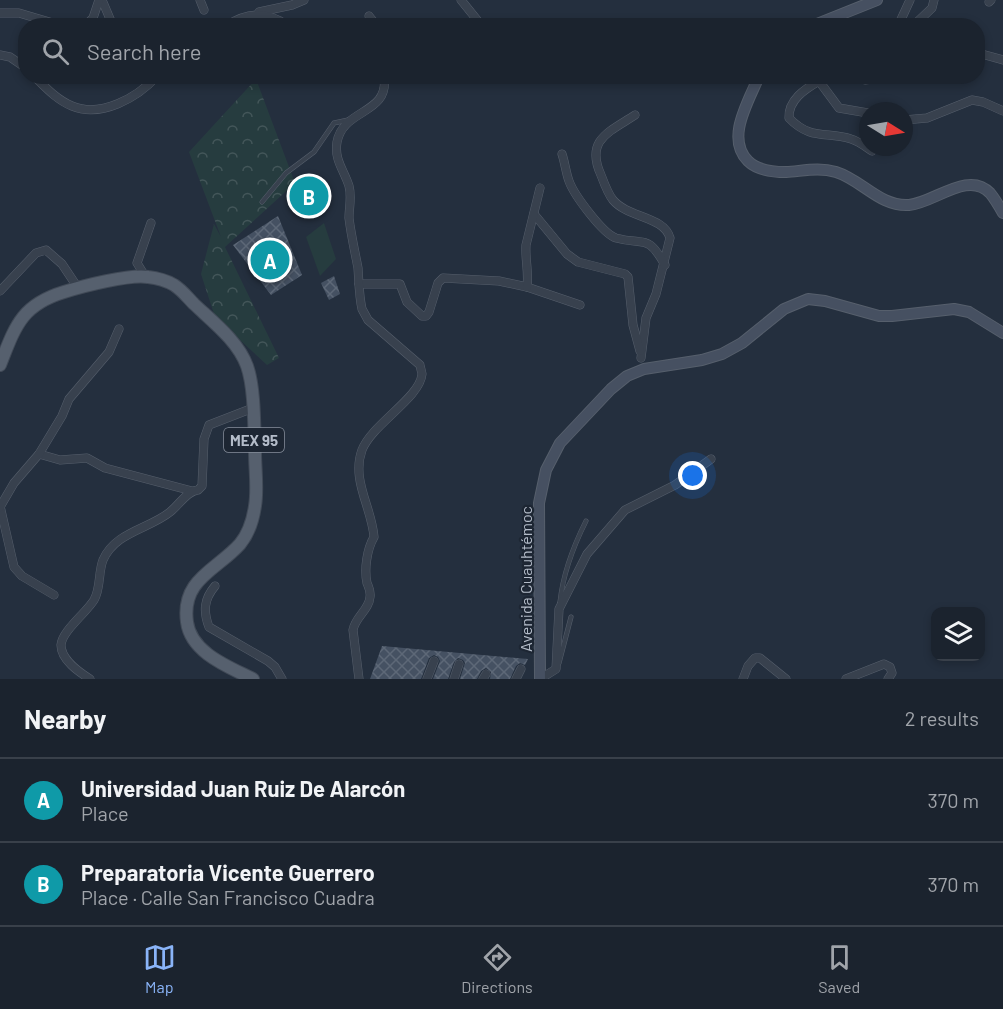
<!DOCTYPE html>
<html lang="en">
<head>
<meta charset="utf-8">
<style>
	:root { --surface:#1b232e; --page:#282f3a; --text:#f1f3f6; --muted:#a0a4aa; --line:#39404a; --accent:#8ab4f8 }
	body { margin:0; font-family:Barlow,sans-serif; background:var(--page); color:var(--text) }
	.controls { position:absolute; right:18px; bottom:18px; display:grid; overflow:hidden; border-radius:12px; box-shadow:0 3px 9px #0003 }
	.controls button { width:54px; height:54px; display:grid; place-items:center; padding:0; border:0; border-bottom:2px solid var(--line); background:var(--surface); color:var(--text); font:30px sans-serif }
	.compass { position:absolute; left:859px; top:102px; width:54px; height:54px; border-radius:50%; background:var(--surface); box-shadow:0 3px 9px #0003; rotate:101deg }
	.you { position:absolute; left:693px; top:476px; width:21px; height:21px; margin:-15px; border:4px solid #fff; border-radius:50%; background:#1a73e8; box-shadow:0 0 0 9px #1a73e833 }
	.badge { display:grid; place-items:center; width:39px; height:39px; border-radius:50%; background:var(--accent); color:#fff; font-size:20px; font-weight:700 }
	.pin { position:absolute; translate:-50% -50%; border:3px solid #fff; box-shadow:0 2px 6px #0006 }
	.list { margin:0; padding:0; list-style:none }
	h2 { display:flex; justify-content:space-between; align-items:center; height:78px; margin:0; padding:0 24px; font-size:26px }
	h2 small { font-size:20px; font-weight:400; color:var(--muted) }
	.list li { display:grid; grid-template-columns:39px 1fr auto; gap:18px; align-items:center; box-sizing:border-box; height:84px; padding:0 24px; border-top:2px solid var(--line) }
	.list b { display:block; font-size:22px; white-space:nowrap }
	.list p { margin:0; font-size:20px; white-space:nowrap; color:var(--muted) }
	.list em { font-size:20px; font-style:normal; color:var(--muted) }
	.icon { flex:none; width:33px; height:33px; fill:none; stroke:currentColor; stroke-width:2; stroke-linecap:round; stroke-linejoin:round }
	.map { position:relative; flex:none; width:1003px; height:679px; overflow:hidden }
	.search { position:absolute; background:var(--surface); box-shadow:0 3px 9px #0003; left:18px; right:18px; top:18px; height:66px; display:flex; align-items:center; gap:15px; box-sizing:border-box; padding:0 21px; border-radius:24px; color:var(--muted); font-size:22px }
	.sheet { height:246px; background:var(--surface) }
	nav { display:flex; justify-content:space-around; align-items:center; box-sizing:border-box; height:84px; border-top:2px solid var(--line); background:var(--surface); font-size:16px; color:var(--muted) }
	nav a { display:grid; justify-items:center; gap:3px }
	nav .on { color:var(--accent) }
	.map>svg:first-child { display:block }
</style>
</head>
<body>
<div class="map">
<svg width="1003" height="679" viewBox="0 0 1003 679">
	<defs>
		<pattern id="forest-crowns" width="20" height="18" patternUnits="userSpaceOnUse" patternTransform="scale(1.5)"><rect width="20" height="18" fill="#263c3f"/><path d="M2 6a3 3 0 1 1 6 0M12 15a3 3 0 1 1 6 0" fill="none" stroke="#435659"/></pattern>
		<pattern id="building-cross-hatch" width="8" height="8" patternUnits="userSpaceOnUse" patternTransform="scale(1.5)"><rect width="8" height="8" fill="#455162"/><path d="M0 0l8 8M0 8l8-8" fill="none" stroke="#5d6877"/></pattern>
	</defs>
	<rect width="100%" height="100%" fill="#242f3e"/>
	<polygon fill="url(#forest-crowns)" points="256,79 295,183 225,247 279,358 267,365 215,317 201,274 214,224 221,237 189,152"/>
	<polygon fill="#263c3f" points="324,223 336,259 320,276 306,237"/>
	<g fill="url(#building-cross-hatch)">
		<polygon points="309,181 319,204 307,209 298,188"/>
		<polygon points="278,216 302,275 271,295 233,245"/>
		<polygon points="334,276 340,294 329,300 321,283"/>
		<polygon points="382,646 528,659 525,665 520,663 516,666 510,679 490,679 491,672 486,668 481,671 477,679 460,679 465,663 463,660 458,658 454,662 448,679 433,679 440,661 438,657 434,655 429,658 421,679 370,679"/>
	</g>
	<g fill="none" stroke-linecap="round" stroke-linejoin="round">
		<defs>
			<g id="lane">
				<polyline points="262,202 286,173 314,152 334,123 348,120"/>
				<path d="M 560,602 C 563,573 573,547 586,521"/>
				<polyline points="559,663 571,617"/>
			</g>
			<g id="street">
				<polyline points="102,0 113,26"/>
				<polyline points="200,0 204,10"/>
				<polyline points="461,0 482,26"/>
				<polyline points="989,2 991,0"/>
				<polyline points="259,12 292,5 304,0"/>
				<polyline points="0,13 19,13 63,26"/>
				<polyline points="369,16 377,26"/>
				<polyline points="85,26 93,18 99,0"/>
				<path d="M 226,26 C 247,12 268,11 288,26"/>
				<polyline points="898,26 910,0"/>
				<polyline points="913,26 932,8 934,0"/>
				<polyline points="978,53 1003,60"/>
				<polyline points="0,55 10,57 26,68"/>
				<path d="M 34,76 C 45,87 57,100 72,106 C 101,118 137,98 157,76"/>
				<polyline points="849,76 865,80 893,76"/>
				<path d="M 819,81 C 805,89 788,100 789,118 C 811,141 827,131 851,139 C 858,141 866,147 872,151"/>
				<polyline points="819,81 839,108 868,113"/>
				<path d="M 635,115 C 609,132 585,140 601,175 C 604,183 608,194 613,200 C 628,218 664,216 670,238 L 656,294 L 646,318 L 641,358"/>
				<polyline points="904,120 927,118 972,100 983,102 1003,111"/>
				<path d="M 562,154 C 565,163 566,173 569,181 C 574,195 603,234 616,238 C 645,246 647,233 665,265"/>
				<polyline points="534,214 567,254 578,262 625,274 628,277 633,325 640,351"/>
				<polyline points="145,276 137,263 151,223"/>
				<polyline points="359,284 400,284 407,302 422,316 426,316 429,312 438,283 443,278 499,281 527,287 580,305"/>
				<path d="M 527,287 C 529,272 525,260 526,245 L 540,188"/>
				<polyline points="0,291 36,253 46,250 62,264 78,288"/>
				<polyline points="39,454 60,460 87,458 105,468 192,491"/>
				<polyline points="0,506 14,567 22,576 54,595"/>
				<polyline points="0,507 14,483 39,454 62,416 69,399 109,352 119,329"/>
				<path d="M 215,586 C 204,599 203,611 209,627 L 268,661 L 275,667 L 282,679"/>
				<path d="M 90,679 C 79,672 61,660 61,645 C 62,631 86,613 94,600 C 101,588 98,573 103,560 C 115,532 149,529 170,512 C 179,505 187,491 198,490 L 202,486 L 204,439 L 209,425 L 253,408"/>
				<path d="M 359,679 L 353,630 C 355,617 369,610 370,597 C 371,591 369,588 367,583 C 364,569 367,549 374,537 C 372,508 351,480 362,450 C 372,424 420,398 422,374 C 422,373 420,366 420,365 L 368,320 L 362,309 C 359,296 359,282 358,268 C 355,252 351,235 349,218 C 349,207 352,197 349,186 C 344,170 334,160 337,142 C 343,108 390,115 384,76"/>
				<polyline points="427,679 434,661"/>
				<polyline points="454,679 459,664"/>
				<polyline points="483,679 486,674"/>
				<polyline points="516,679 521,669"/>
				<polyline points="540,679 556,669 559,609 587,554 625,510 675,485 711,459"/>
				<polyline points="743,679 748,666 755,658 760,658 786,679"/>
				<polyline points="846,679 884,664 890,667 892,673 888,679"/>
			</g>
			<g id="secondary">
				<polyline points="812,26 877,0"/>
				<path d="M 759,76 C 749,101 725,138 748,161 C 757,170 773,172 786,172 C 803,171 819,167 836,172 C 862,180 880,207 909,205 C 934,203 968,170 990,193 C 995,199 999,206 1003,213"/>
				<polyline points="540,679 539,503 546,470 560,443 611,389 627,376 644,369 702,360 722,354 742,343 784,309 808,299 825,301 879,316 892,316 954,309 969,312 1003,333"/>
			</g>
			<path id="primary" d="M 0,365 C 15,327 21,305 64,292 C 83,286 130,274 148,277 C 157,278 167,281 174,285 C 182,290 188,298 194,304 C 213,322 238,341 247,366 C 255,389 254,427 255,452 C 255,470 258,489 255,506 C 253,520 249,533 240,544 C 217,570 181,579 187,622 C 191,653 229,667 253,679"/>
		</defs>
		<use href="#lane" stroke="#565f6c" stroke-width="5"/>
		<use href="#street" stroke="#565f6c" stroke-width="9"/>
		<use href="#secondary" stroke="#565f6c" stroke-width="12"/>
		<use href="#primary" stroke="#414a57" stroke-width="14"/>
		<use href="#lane" stroke="#38414e" stroke-width="4"/>
		<use href="#street" stroke="#38414e" stroke-width="8"/>
		<use href="#secondary" stroke="#465061" stroke-width="10"/>
		<use href="#primary" stroke="#56606e" stroke-width="12"/>
	</g>
	<g text-anchor="middle" dominant-baseline="central" stroke-width="4.5" stroke-linejoin="round" paint-order="stroke">
		<rect fill="#1d2633" stroke="#878f9c" stroke-width="1.5" x="224" y="428" width="60" height="24" rx="4.5"/>
		<g font-size="15" font-weight="bold" fill="#b4bcc9">
			<text x="254" y="440">MEX 95</text>
		</g>
		<g font-size="16" fill="#b4bcc9" stroke="#1d2633">
			<text transform="translate(525 579) rotate(-90)">Avenida Cuauhtémoc</text>
		</g>
	</g>
</svg>
<div class="controls">
<button><svg class="icon" aria-label="layers" viewBox="0 0 24 24"><path d="M12 4l9 5-9 5-9-5zM3 14l9 5 9-5"/></svg></button>
</div>
<svg class="compass" viewBox="-18 -18 36 36"><path d="M0-13l5 13h-10z" fill="#e53935"/><path d="M0 13l5-13h-10z" fill="#a0a4aa"/></svg>
<div class="you"></div>
<div class="pin badge" style="left:270px;top:260px;background:#0f9aa8">A</div>
<div class="pin badge" style="left:309px;top:196px;background:#0f9aa8">B</div>
<div class="search"><svg class="icon" aria-label="search" viewBox="0 0 24 24"><circle cx="10" cy="10" r="6"/><path d="M15 15l6 6"/></svg>Search here</div>
</div>
<section class="sheet">
<h2>Nearby<small>2 results</small></h2>
<ul class="list">
<li><span class="badge" style="background:#0f9aa8">A</span><div><b>Universidad Juan Ruiz De Alarcón</b><p>Place</p></div><em>370 m</em></li>
<li><span class="badge" style="background:#0f9aa8">B</span><div><b>Preparatoria Vicente Guerrero</b><p>Place · Calle San Francisco Cuadra</p></div><em>370 m</em></li>
</ul>
</section>
<nav>
<a class="on"><svg class="icon" aria-label="map" viewBox="0 0 24 24"><path d="M3 6l6-2 6 2 6-2v14l-6 2-6-2-6 2zM9 4v14M15 6v14"/></svg>Map</a>
<a><svg class="icon" aria-label="directions" viewBox="0 0 24 24"><path d="M12 3l9 9-9 9-9-9zM9 14v-3h6M13 9l2 2-2 2"/></svg>Directions</a>
<a><svg class="icon" aria-label="saved" viewBox="0 0 24 24"><path d="M7 4h10v16l-5-4-5 4z"/></svg>Saved</a>
</nav>
</body>
</html>
